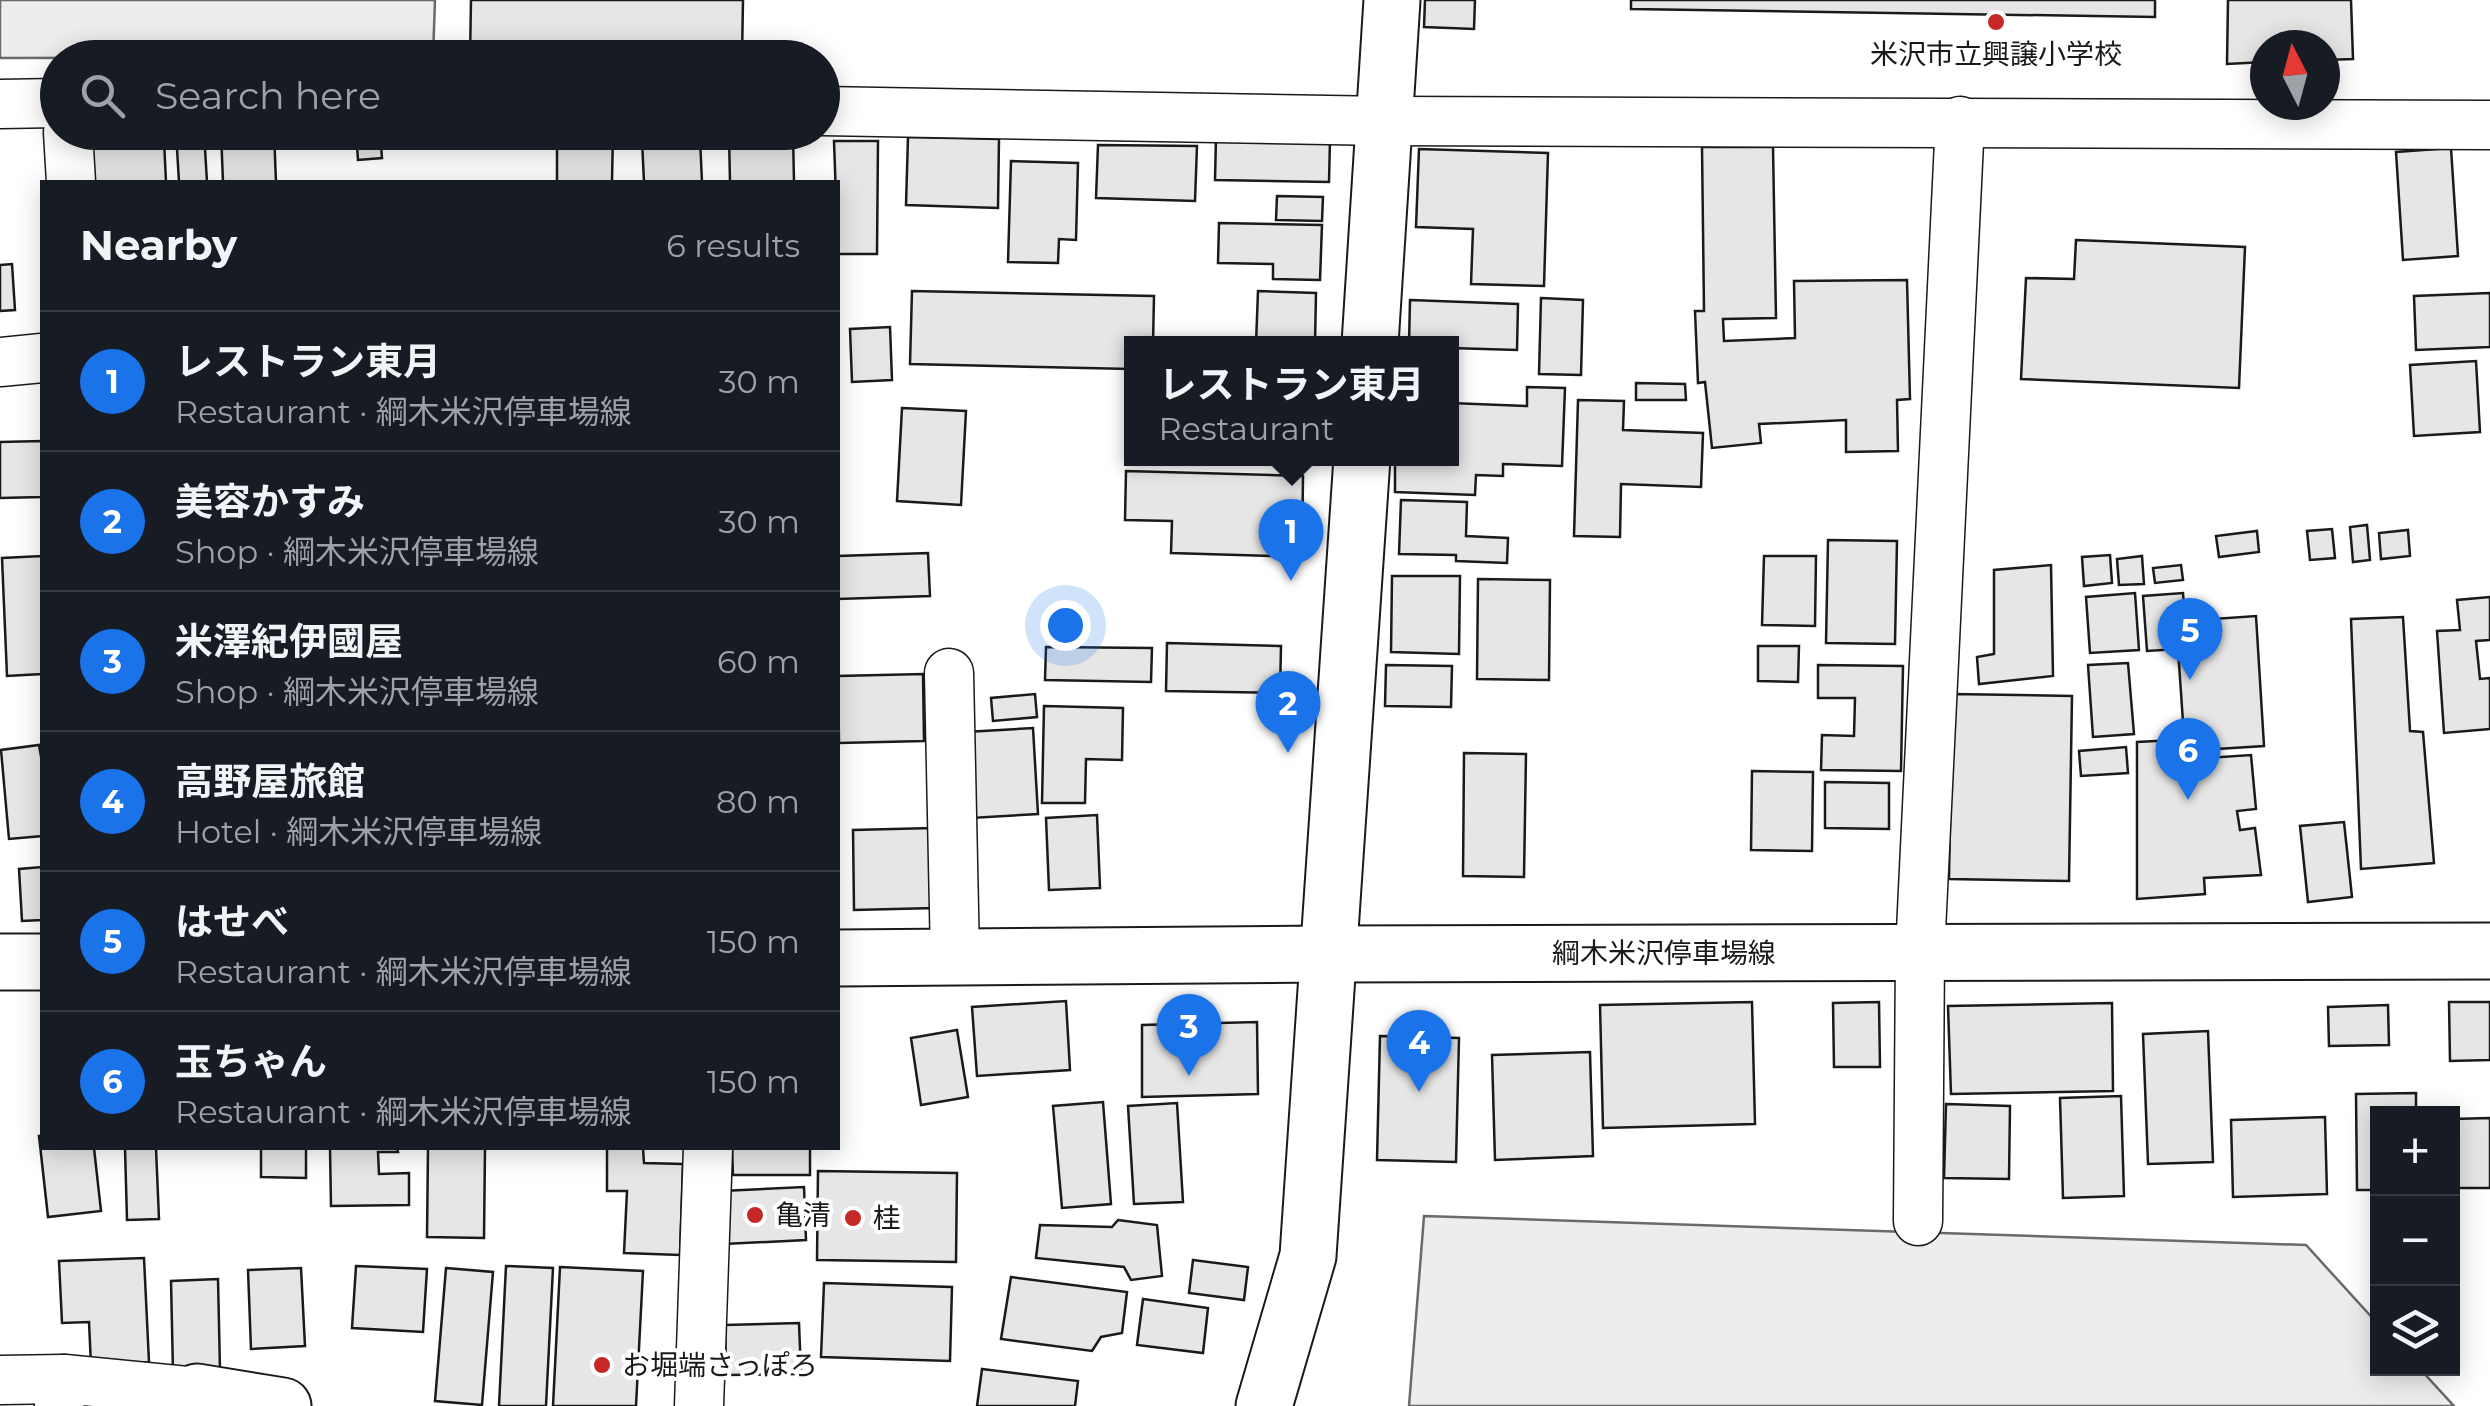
<!DOCTYPE html>
<html lang="en">
<head>
<meta charset="utf-8">
<style>
	:root { --surface:#171b24; --page:#20242c; --text:#f1f3f6; --muted:#9ea1a6; --line:#363941; --accent:#1a73e8 }
	body { margin:0; font-family:Montserrat,"Noto Sans JP",sans-serif; background:var(--page); color:var(--text) }
	.controls { position:absolute; right:30px; bottom:30px; display:grid; overflow:hidden; border-radius:0px; box-shadow:0 5px 25px #0003 }
	.controls button { width:90px; height:90px; display:grid; place-items:center; padding:0; border:0; border-bottom:2px solid var(--line); background:var(--surface); color:var(--text); font:50px sans-serif }
	.compass { position:absolute; left:2250px; top:30px; width:90px; height:90px; border-radius:50%; background:var(--surface); box-shadow:0 5px 25px #0003; rotate:354deg }
	.you { position:absolute; left:1065px; top:625px; width:35px; height:35px; margin:-25px; border:8px solid #fff; border-radius:50%; background:#1a73e8; box-shadow:0 0 0 15px #1a73e833 }
	.badge { display:grid; place-items:center; width:65px; height:65px; border-radius:50%; background:var(--accent); color:#fff; font-size:32px; font-weight:700 }
	.pin { position:absolute; translate:-50% -82px; filter:drop-shadow(0 2px 5px #0008) }
	.pin::after { content:''; position:absolute; top:52px; width:35px; height:30px; background:inherit; clip-path:polygon(0 0,100% 0,50% 100%) }
	.popup { position:absolute; left:1124px; top:336px; width:335px; height:130px; box-sizing:border-box; display:grid; place-content:center; border-radius:0px; background:var(--surface); filter:drop-shadow(0 2px 8px #0005); font-size:32px; white-space:nowrap; color:var(--muted) }
	.popup b { font-size:38px; color:var(--text) }
	.popup::after { content:''; position:absolute; left:50%; top:100%; margin-left:-20px; border:20px solid transparent; border-top-color:var(--surface) }
	.list { margin:0; padding:0; list-style:none }
	h2 { display:flex; justify-content:space-between; align-items:center; height:130px; margin:0; padding:0 40px; font-size:42px }
	h2 small { font-size:32px; font-weight:400; color:var(--muted) }
	.list li { display:grid; grid-template-columns:65px 1fr auto; gap:30px; align-items:center; box-sizing:border-box; height:140px; padding:0 40px; border-top:2px solid var(--line) }
	.list b { display:block; font-size:38px; white-space:nowrap }
	.list p { margin:0; font-size:32px; white-space:nowrap; color:var(--muted) }
	.list em { font-size:32px; font-style:normal; color:var(--muted) }
	.icon { flex:none; width:55px; height:55px; fill:none; stroke:currentColor; stroke-width:2; stroke-linecap:round; stroke-linejoin:round }
	.map { position:relative; flex:none; width:2490px; height:1406px; overflow:hidden }
	.search { position:absolute; background:var(--surface); box-shadow:0 5px 25px #0003; left:40px; top:40px; width:800px; height:110px; display:flex; align-items:center; gap:25px; box-sizing:border-box; padding:0 35px; border-radius:55px; color:var(--muted); font-size:38px }
	.panel { position:absolute; background:var(--surface); box-shadow:0 5px 25px #0003; left:40px; top:180px; width:800px; height:970px; border-radius:0px }
	.map>svg:first-child { display:block }
</style>
</head>
<body>
<div class="map">
<svg width="2490" height="1406" viewBox="0 0 2490 1406">
	<rect width="100%" height="100%" fill="#fff"/>
	<g fill="#ededed" stroke="#6a6a6a" stroke-width="2.5">
		<polygon points="0,0 435,0 433,57 0,58"/>
		<polygon points="1424,1216 2306,1245 2377,1323 2378,1368 2420,1369 2454,1406 1409,1406"/>
	</g>
	<g fill="#e6e6e6" stroke="#1a1a1a" stroke-width="2.5">
		<polygon points="471,0 743,0 742,58 470,58"/>
		<polygon points="1425,0 1475,0 1474,29 1424,27"/>
		<polygon points="1631,0 2155,0 2155,17 1631,9"/>
		<polygon points="2228,0 2351,0 2353,59 2325,60 2325,45 2265,45 2265,62 2227,64"/>
		<polygon points="176,132 204,132 207,182 179,182"/>
		<polygon points="221,132 274,132 276,182 223,182"/>
		<polygon points="356,132 380,132 382,158 358,160"/>
		<polygon points="557,132 613,132 612,182 557,182"/>
		<polygon points="793,134 794,182 730,182 729,135"/>
		<polygon points="908,137 999,139 998,208 906,205"/>
		<polygon points="1216,137 1330,140 1329,182 1215,180"/>
		<polygon points="700,138 702,182 644,182 642,140"/>
		<polygon points="164,140 166,182 77,182 75,145"/>
		<polygon points="834,141 878,141 877,254 838,254"/>
		<polygon points="1098,145 1197,146 1195,201 1096,198"/>
		<polygon points="1702,147 1773,147 1776,318 1723,319 1724,341 1795,338 1794,281 1907,280 1910,399 1897,400 1898,451 1846,452 1846,420 1759,424 1761,443 1712,448 1705,382 1698,383 1695,311 1704,311"/>
		<polygon points="2451,148 2458,256 2403,260 2396,152"/>
		<polygon points="1419,149 1548,153 1544,286 1471,284 1473,229 1416,227"/>
		<polygon points="1011,161 1078,163 1076,240 1059,239 1058,263 1008,262"/>
		<polygon points="1277,196 1323,197 1322,221 1276,220"/>
		<polygon points="1219,223 1322,225 1320,280 1273,279 1273,264 1218,263"/>
		<polygon points="2076,240 2245,247 2239,388 2021,379 2026,278 2074,279"/>
		<polygon points="12,264 15,310 0,311 0,265"/>
		<polygon points="912,291 1154,296 1153,344 1131,344 1131,369 910,364"/>
		<polygon points="1258,291 1316,293 1315,344 1256,344"/>
		<polygon points="2490,293 2490,347 2416,350 2414,296"/>
		<polygon points="1541,298 1583,300 1581,375 1539,374"/>
		<polygon points="1410,300 1518,304 1517,350 1451,348 1451,344 1409,344"/>
		<polygon points="890,327 892,380 852,382 850,329"/>
		<polygon points="2476,361 2480,432 2414,436 2410,365"/>
		<polygon points="1636,383 1685,384 1686,400 1636,400"/>
		<polygon points="1527,387 1565,388 1562,466 1503,464 1503,476 1476,475 1475,495 1395,492 1395,458 1451,458 1451,403 1527,406"/>
		<polygon points="1578,400 1624,401 1623,430 1703,433 1701,487 1621,484 1620,537 1574,536"/>
		<polygon points="902,408 966,411 961,505 897,501"/>
		<polygon points="42,441 42,497 0,498 0,442"/>
		<polygon points="1189,458 1243,458 1243,463 1189,462"/>
		<polygon points="1126,471 1303,476 1302,557 1171,553 1172,521 1125,520"/>
		<polygon points="1401,500 1467,502 1466,536 1508,538 1507,563 1456,561 1456,555 1399,554"/>
		<polygon points="2367,525 2370,560 2353,562 2350,527"/>
		<polygon points="2332,529 2335,558 2310,560 2307,531"/>
		<polygon points="2408,530 2410,556 2381,559 2379,533"/>
		<polygon points="2257,531 2259,552 2219,557 2216,536"/>
		<polygon points="1828,540 1897,541 1895,644 1826,643"/>
		<polygon points="928,553 930,596 838,599 838,556"/>
		<polygon points="2110,555 2112,583 2084,586 2082,557"/>
		<polygon points="42,556 42,674 7,676 2,558"/>
		<polygon points="1764,556 1816,556 1815,626 1762,625"/>
		<polygon points="2142,556 2144,584 2119,585 2117,559"/>
		<polygon points="2051,565 2053,676 1979,684 1977,657 1994,654 1994,570"/>
		<polygon points="2181,565 2183,580 2155,583 2153,568"/>
		<polygon points="1392,576 1460,576 1459,654 1391,652"/>
		<polygon points="1478,579 1550,580 1549,680 1477,679"/>
		<polygon points="2135,593 2139,650 2090,653 2086,597"/>
		<polygon points="2183,593 2185,621 2256,616 2264,746 2185,751 2178,649 2147,651 2143,596"/>
		<polygon points="2490,597 2490,640 2476,641 2480,679 2490,678 2490,729 2444,733 2437,631 2460,630 2457,600"/>
		<polygon points="2403,617 2410,731 2423,732 2434,863 2361,869 2351,619"/>
		<polygon points="1167,643 1281,646 1280,693 1166,691"/>
		<polygon points="1758,646 1799,646 1798,682 1758,681"/>
		<polygon points="1046,647 1152,648 1151,682 1045,680"/>
		<polygon points="2128,663 2134,734 2093,737 2088,665"/>
		<polygon points="1386,665 1452,666 1451,707 1385,706"/>
		<polygon points="1818,665 1903,666 1901,771 1821,770 1822,735 1854,736 1855,698 1818,698"/>
		<polygon points="923,674 924,741 839,743 838,676"/>
		<polygon points="1035,694 1037,717 993,721 991,698"/>
		<polygon points="1952,694 2072,696 2069,881 1949,879"/>
		<polygon points="1044,706 1123,708 1122,760 1086,759 1085,803 1042,803"/>
		<polygon points="1033,728 1038,814 971,818 966,732"/>
		<polygon points="2175,740 2176,760 2251,755 2256,809 2237,811 2240,830 2255,828 2261,875 2204,878 2205,894 2137,899 2137,742"/>
		<polygon points="39,745 42,762 42,836 9,839 1,750"/>
		<polygon points="2126,747 2128,773 2081,776 2079,751"/>
		<polygon points="1464,753 1526,754 1524,877 1463,876"/>
		<polygon points="1752,771 1813,772 1812,851 1751,850"/>
		<polygon points="1825,782 1889,783 1889,829 1825,828"/>
		<polygon points="1097,815 1100,888 1049,890 1046,818"/>
		<polygon points="2344,822 2352,897 2308,902 2300,826"/>
		<polygon points="933,828 935,908 854,910 853,830"/>
		<polygon points="42,867 42,920 22,921 19,869"/>
		<polygon points="1066,1001 1070,1070 977,1076 972,1007"/>
		<polygon points="1752,1002 1755,1124 1603,1128 1600,1005"/>
		<polygon points="1879,1002 1880,1067 1834,1067 1833,1003"/>
		<polygon points="2449,1002 2490,1002 2490,1060 2450,1061"/>
		<polygon points="2112,1003 2113,1091 1951,1094 1948,1006"/>
		<polygon points="2388,1005 2389,1045 2329,1046 2328,1007"/>
		<polygon points="1257,1022 1258,1094 1142,1097 1142,1025"/>
		<polygon points="957,1030 968,1097 921,1105 911,1038"/>
		<polygon points="2208,1031 2213,1162 2148,1164 2143,1034"/>
		<polygon points="1380,1036 1459,1038 1456,1162 1377,1160"/>
		<polygon points="1590,1052 1593,1156 1495,1160 1492,1055"/>
		<polygon points="2416,1093 2416,1114 2378,1114 2378,1190 2357,1190 2356,1094"/>
		<polygon points="2121,1096 2124,1196 2063,1198 2060,1098"/>
		<polygon points="1103,1102 1111,1204 1062,1208 1053,1106"/>
		<polygon points="1177,1103 1183,1202 1134,1204 1128,1106"/>
		<polygon points="1946,1104 2010,1106 2009,1179 1944,1178"/>
		<polygon points="2325,1117 2327,1194 2233,1197 2231,1120"/>
		<polygon points="2490,1118 2490,1188 2452,1188 2452,1119"/>
		<polygon points="39,1136 42,1136 42,1148 94,1148 101,1211 48,1217"/>
		<polygon points="125,1148 156,1148 159,1219 127,1220"/>
		<polygon points="261,1148 306,1148 306,1178 261,1177"/>
		<polygon points="330,1148 397,1148 398,1152 378,1152 379,1174 409,1173 409,1205 331,1206"/>
		<polygon points="428,1148 485,1148 484,1238 427,1237"/>
		<polygon points="607,1148 643,1148 644,1163 683,1164 680,1255 624,1253 627,1191 607,1191"/>
		<polygon points="732,1148 810,1148 810,1175 733,1175"/>
		<polygon points="818,1171 957,1173 956,1262 817,1260"/>
		<polygon points="804,1187 806,1240 724,1244 722,1191"/>
		<polygon points="1118,1220 1157,1225 1162,1276 1131,1280 1124,1267 1036,1258 1040,1225 1112,1227"/>
		<polygon points="144,1258 149,1362 91,1365 89,1322 62,1323 59,1261"/>
		<polygon points="1193,1260 1248,1267 1244,1300 1189,1293"/>
		<polygon points="356,1266 427,1269 423,1332 352,1328"/>
		<polygon points="506,1266 553,1268 546,1406 499,1406"/>
		<polygon points="560,1267 643,1271 636,1406 553,1406"/>
		<polygon points="301,1268 305,1346 251,1349 248,1270"/>
		<polygon points="446,1268 493,1272 482,1405 435,1401"/>
		<polygon points="1011,1277 1127,1292 1122,1333 1101,1337 1092,1351 1001,1339"/>
		<polygon points="218,1279 220,1370 173,1372 171,1281"/>
		<polygon points="824,1283 952,1287 950,1361 821,1357"/>
		<polygon points="1143,1299 1208,1308 1203,1353 1137,1345"/>
		<polygon points="799,1323 801,1374 726,1375 725,1325"/>
		<polygon points="982,1369 1078,1381 1075,1406 977,1406"/>
	</g>
	<g fill="none" stroke-linecap="round" stroke-linejoin="round">
		<defs>
			<g id="minor">
				<polyline points="0,104 58,103"/>
				<polyline points="822,111 1386,121 2490,125"/>
				<polyline points="68,132 71,182"/>
				<polyline points="0,362 42,358"/>
				<polyline points="949,673 955,957"/>
				<polyline points="1918,1221 1920,952 1960,121"/>
				<polyline points="0,1380 64,1379"/>
				<polyline points="59,1406 64,1379 197,1392"/>
				<polyline points="699,1406 708,1148"/>
			</g>
			<g id="tertiary">
				<polyline points="1370,344 1392,0"/>
				<polyline points="197,1392 283,1406"/>
				<polyline points="1264,1406 1308,1256 1362,458"/>
			</g>
			<g id="secondary">
				<polyline points="838,958 1326,954 2490,951"/>
				<polyline points="0,962 42,962"/>
			</g>
		</defs>
		<use href="#minor" stroke="#1a1a1a" stroke-width="51"/>
		<use href="#tertiary" stroke="#1a1a1a" stroke-width="59"/>
		<use href="#secondary" stroke="#1a1a1a" stroke-width="59"/>
		<use href="#minor" stroke="#fff" stroke-width="48"/>
		<use href="#tertiary" stroke="#fff" stroke-width="55"/>
		<use href="#secondary" stroke="#fff" stroke-width="55"/>
	</g>
	<g fill="#c62828" stroke="#fff" stroke-width="4">
		<circle cx="1996" cy="22" r="10"/>
		<circle cx="755" cy="1215" r="10"/>
		<circle cx="853" cy="1218" r="10"/>
		<circle cx="602" cy="1365" r="10"/>
	</g>
	<g text-anchor="middle" dominant-baseline="central" stroke-width="8" stroke-linejoin="round" paint-order="stroke">
		<g font-size="28" fill="#1a1a1a" stroke="#fff" text-anchor="start">
			<text x="1996" y="54" text-anchor="middle">米沢市立興譲小学校</text>
			<text x="775" y="1215">亀清</text>
			<text x="873" y="1218">桂</text>
			<text x="622" y="1365">お堀端さっぽろ</text>
		</g>
		<g font-size="28" fill="#1a1a1a" stroke="#fff">
			<text x="1664" y="953">綱木米沢停車場線</text>
		</g>
	</g>
</svg>
<div class="controls">
<button>+</button>
<button>−</button>
<button><svg class="icon" aria-label="layers" viewBox="0 0 24 24"><path d="M12 4l9 5-9 5-9-5zM3 14l9 5 9-5"/></svg></button>
</div>
<svg class="compass" viewBox="-18 -18 36 36"><path d="M0-13l5 13h-10z" fill="#e53935"/><path d="M0 13l5-13h-10z" fill="#9ea1a6"/></svg>
<div class="you"></div>
<div class="pin badge" style="left:1291px;top:581px">1</div>
<div class="popup"><b>レストラン東月</b>Restaurant</div>
<div class="pin badge" style="left:1288px;top:753px">2</div>
<div class="pin badge" style="left:1189px;top:1076px">3</div>
<div class="pin badge" style="left:1419px;top:1092px">4</div>
<div class="pin badge" style="left:2190px;top:680px">5</div>
<div class="pin badge" style="left:2188px;top:800px">6</div>
<div class="search"><svg class="icon" aria-label="search" viewBox="0 0 24 24"><circle cx="10" cy="10" r="6"/><path d="M15 15l6 6"/></svg>Search here</div>
<section class="panel">
<h2>Nearby<small>6 results</small></h2>
<ul class="list">
<li><span class="badge">1</span><div><b>レストラン東月</b><p>Restaurant · 綱木米沢停車場線</p></div><em>30 m</em></li>
<li><span class="badge">2</span><div><b>美容かすみ</b><p>Shop · 綱木米沢停車場線</p></div><em>30 m</em></li>
<li><span class="badge">3</span><div><b>米澤紀伊國屋</b><p>Shop · 綱木米沢停車場線</p></div><em>60 m</em></li>
<li><span class="badge">4</span><div><b>高野屋旅館</b><p>Hotel · 綱木米沢停車場線</p></div><em>80 m</em></li>
<li><span class="badge">5</span><div><b>はせべ</b><p>Restaurant · 綱木米沢停車場線</p></div><em>150 m</em></li>
<li><span class="badge">6</span><div><b>玉ちゃん</b><p>Restaurant · 綱木米沢停車場線</p></div><em>150 m</em></li>
</ul>
</section>
</div>
</body>
</html>
